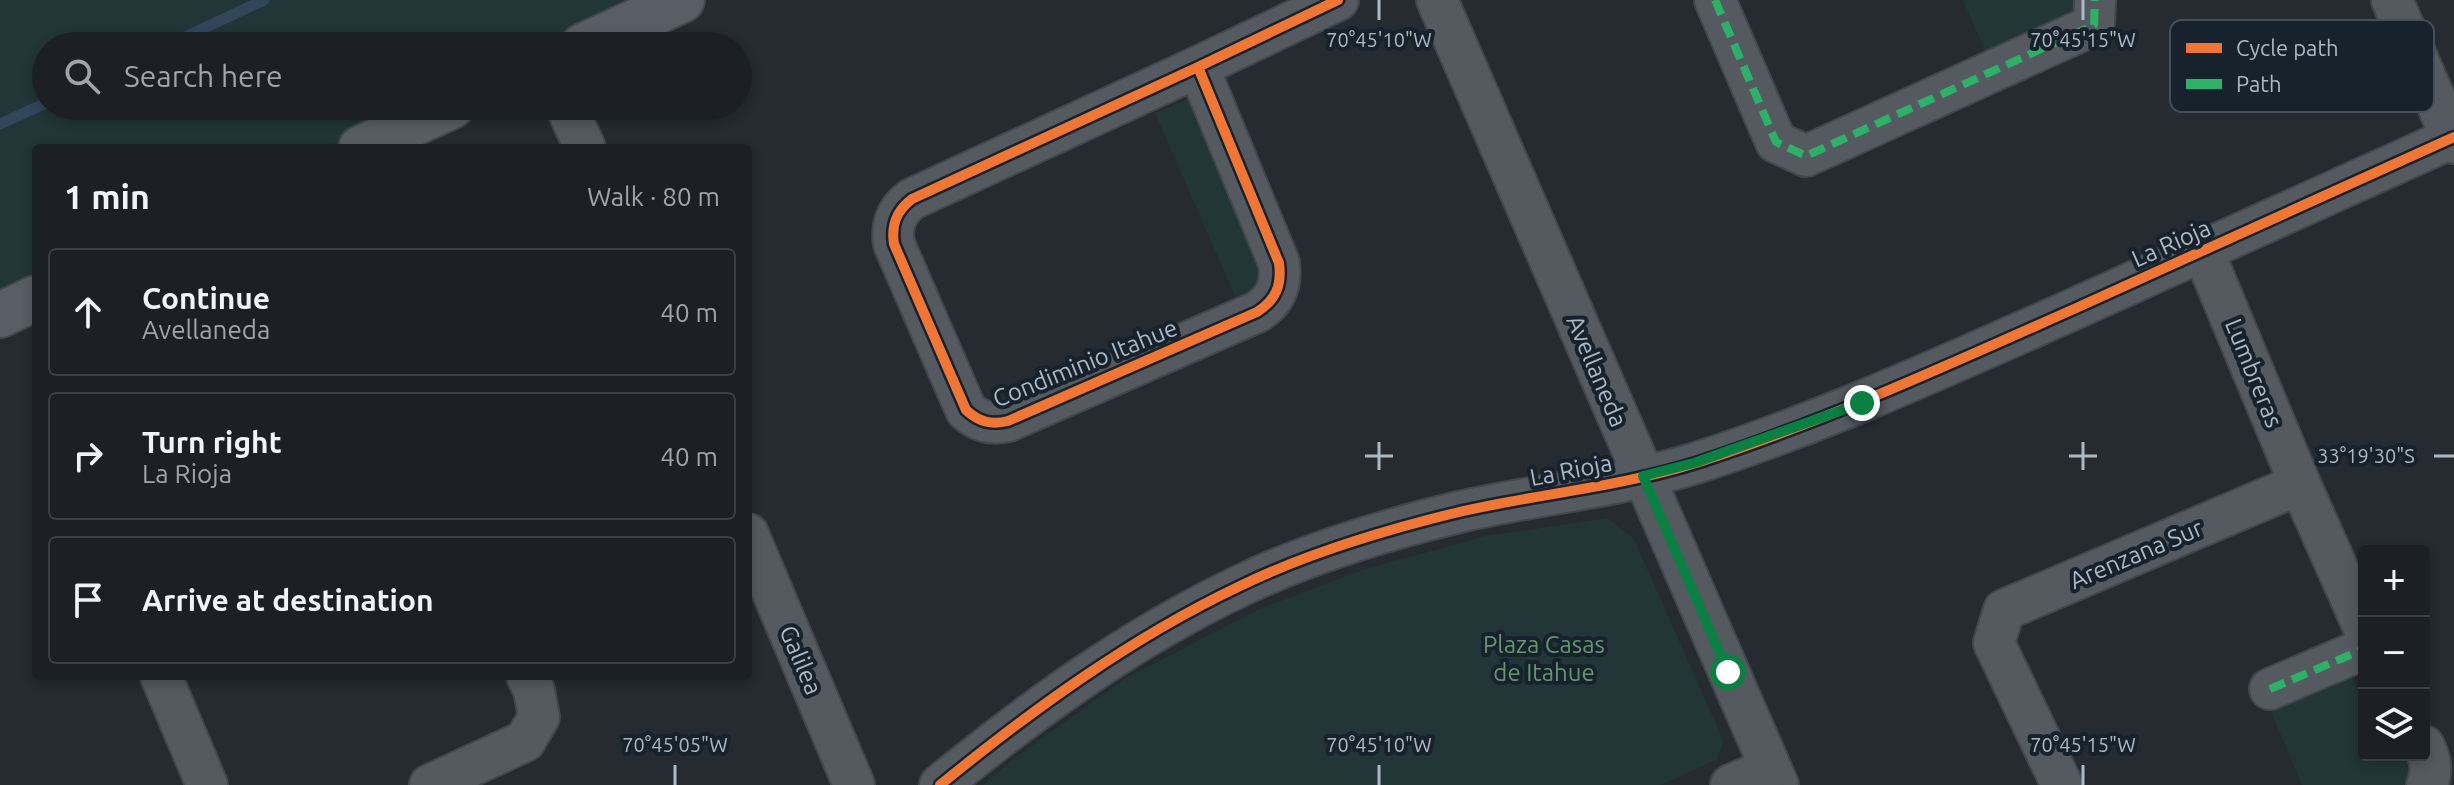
<!DOCTYPE html>
<html lang="en">
<head>
<meta charset="utf-8">
<style>
	:root { --surface:#1c2025; --page:#25282d; --text:#f1f3f6; --muted:#a0a3a7; --line:#3a3e42 }
	body { margin:0; font-family:Ubuntu,sans-serif; background:var(--page); color:var(--text) }
	.controls { position:absolute; right:24px; bottom:24px; display:grid; overflow:hidden; border-radius:8px; box-shadow:0 4px 12px #0003 }
	.controls button { width:72px; height:72px; display:grid; place-items:center; padding:0; border:0; border-bottom:2px solid var(--line); background:var(--surface); color:var(--text); font:40px sans-serif }
	.stop { position:absolute; width:24px; height:24px; margin:-18px; border:6px solid #0b8043; border-radius:50%; background:#fff }
	.stop.end { background:#0b8043; border-color:#fff; box-shadow:0 2px 8px #0008 }
	.list { margin:0; padding:0; list-style:none }
	h2 { display:flex; justify-content:space-between; align-items:center; height:104px; margin:0; padding:0 32px; font-size:34px }
	h2 small { font-size:26px; font-weight:400; color:var(--muted) }
	.list li { display:grid; grid-template-columns:52px 1fr auto; gap:24px; align-items:center; box-sizing:border-box; height:128px; margin:0 16px 16px; padding:0 16px; border:2px solid var(--line); border-radius:8px }
	.list b { display:block; font-size:30px; white-space:nowrap }
	.list p { margin:0; font-size:26px; white-space:nowrap; color:var(--muted) }
	.list em { font-size:26px; font-style:normal; color:var(--muted) }
	.icon { flex:none; width:44px; height:44px; fill:none; stroke:currentColor; stroke-width:2; stroke-linecap:round; stroke-linejoin:round }
	.map { position:relative; flex:none; width:2454px; height:785px; overflow:hidden }
	.search { position:absolute; background:var(--surface); box-shadow:0 4px 12px #0003; left:32px; top:32px; width:720px; height:88px; display:flex; align-items:center; gap:20px; box-sizing:border-box; padding:0 28px; border-radius:44px; color:var(--muted); font-size:30px }
	.panel { position:absolute; background:var(--surface); box-shadow:0 4px 12px #0003; left:32px; top:144px; width:720px; height:536px; border-radius:8px }
	.map>svg:first-child { display:block }
</style>
</head>
<body>
<div class="map">
<svg width="2454" height="785" viewBox="0 0 2454 785">
	<rect width="100%" height="100%" fill="#252b31"/>
	<g fill="#223537">
		<polygon points="0,0 641,0 543,46 46,46 46,106 415,106 325,148 36,148 36,283 0,299"/>
		<polygon points="1963,0 2080,0 2068,27 1989,61"/>
		<polygon points="1212,89 1301,292 1244,317 1155,113"/>
		<polygon points="1608,518 1634,539 1724,742 1716,760 1661,785 983,785 1012,760 1126,678 1257,610 1365,569 1486,536"/>
		<polygon points="2350,672 2364,703 2364,755 2408,755 2413,766 2407,785 2302,785 2269,707"/>
	</g>
	<g fill="none" stroke-linecap="round" stroke-linejoin="round">
		<g stroke="#31455b" stroke-width="11">
			<polyline points="166,46 264,0"/>
			<polyline points="0,124 46,103"/>
		</g>
		<defs>
			<g id="street">
				<polyline points="1437,0 1778,785"/>
				<polyline points="1715,0 1776,142 1806,156 2094,25 2095,0"/>
				<polyline points="2392,0 2454,143"/>
				<path d="M 1198,67 L 1279,263 C 1282,285 1276,300 1257,312 L 1008,421 C 991,425 979,422 966,410 L 894,244 C 891,225 896,211 912,199 L 1198,67 L 1338,0"/>
				<polyline points="566,106 585,148"/>
				<polyline points="2203,251 2300,484 2364,628"/>
				<polyline points="748,534 854,785"/>
				<polyline points="161,676 207,785"/>
				<polyline points="2270,689 2364,649"/>
				<path d="M 2424,746 C 2430,758 2433,772 2427,785"/>
				<polyline points="430,785 525,741 539,717 534,690 527,676"/>
				<path d="M 940,785 C 1032,710 1131,638 1238,587 C 1303,555 1389,529 1459,512 C 1537,494 1619,487 1696,463 C 1826,421 1950,364 2074,309 C 2201,252 2328,195 2454,137"/>
				<polyline points="1731,785 1770,768"/>
				<polyline points="2062,785 1994,643 2004,610 2300,484"/>
			</g>
			<g id="secondary">
				<polyline points="583,46 682,0"/>
				<polyline points="361,148 452,106"/>
				<polyline points="0,315 36,298"/>
			</g>
		</defs>
		<use href="#street" stroke="#42474c" stroke-width="44"/>
		<use href="#secondary" stroke="#42474c" stroke-width="48"/>
		<use href="#street" stroke="#545a60" stroke-width="40"/>
		<use href="#secondary" stroke="#585e65" stroke-width="44"/>
		<g stroke="#2db169" stroke-width="8" stroke-dasharray="16 8" stroke-linecap="butt">
			<polyline points="1715,0 1776,142 1806,156 2094,25 2095,0"/>
			<polyline points="2270,689 2364,649"/>
		</g>
		<defs>
			<g id="cycleway">
				<path d="M 1198,67 L 1279,263 C 1282,285 1276,300 1257,312 L 1008,421 C 991,425 979,422 966,410 L 894,244 C 891,225 896,211 912,199 L 1198,67 L 1338,0"/>
				<path d="M 940,785 C 1032,710 1131,638 1238,587 C 1303,555 1389,529 1459,512 C 1537,494 1619,487 1696,463 C 1826,421 1950,364 2074,309 C 2201,252 2328,195 2454,137"/>
			</g>
		</defs>
		<use href="#cycleway" stroke="#18222c" stroke-width="15"/>
		<use href="#cycleway" stroke="#f07635" stroke-width="10"/>
	</g>
	<g fill="none" stroke-linecap="round" stroke-linejoin="round">
		<polyline stroke="#0b8043" stroke-width="10" points="1728,672 1643,476 1694,463 1862,403"/>
	</g>
	<path fill="none" stroke="#adb8c5" stroke-width="3" d="M 1379,0 L 1379,20M 2083,0 L 2083,20M 1379,442 L 1379,470M 2083,442 L 2083,470M 1365,456 L 1393,456M 2069,456 L 2097,456M 2434,456 L 2454,456M 675,765 L 675,785M 1379,765 L 1379,785M 2083,765 L 2083,785"/>
	<g text-anchor="middle" dominant-baseline="central" stroke-width="8" stroke-linejoin="round" paint-order="stroke">
		<g font-size="24" fill="#adb8c5" stroke="#18222c">
			<text transform="translate(2171 243) rotate(-24)">La Rioja</text>
			<text transform="translate(1085 363) rotate(-22)">Condiminio Itahue</text>
			<text transform="translate(1597 371) rotate(67)">Avellaneda</text>
			<text transform="translate(2254 373) rotate(68)">Lumbreras</text>
			<text transform="translate(1571 470) rotate(-11)">La Rioja</text>
			<text transform="translate(2136 554) rotate(-23)">Arenzana Sur</text>
			<text transform="translate(801 660) rotate(67)">Galilea</text>
		</g>
		<g font-size="24" fill="#64956c" stroke="#18222c">
			<text x="1544" y="644">Plaza Casas<tspan x="1544" dy="28">de Itahue</tspan></text>
		</g>
	</g>
	<rect x="2170" y="20" width="264" height="92" rx="12" fill="#18222c" stroke="#454f5a" stroke-width="2"/>
	<rect x="2186" y="43" width="36" height="10" fill="#f07635"/>
	<rect x="2186" y="79" width="36" height="10" fill="#2db169"/>
	<g font-size="22" fill="#adb8c5">
		<text x="2236" y="56">Cycle path</text>
		<text x="2236" y="92">Path</text>
	</g>
	<g font-size="20" text-anchor="middle" fill="#adb8c5" stroke="#18222c" stroke-width="8" stroke-linejoin="round" paint-order="stroke">
		<text x="1379" y="47">70°45'10"W</text>
		<text x="2083" y="47">70°45'15"W</text>
		<text x="2366" y="463">33°19'30"S</text>
		<text x="675" y="752">70°45'05"W</text>
		<text x="1379" y="752">70°45'10"W</text>
		<text x="2083" y="752">70°45'15"W</text>
	</g>
</svg>
<div class="controls">
<button>+</button>
<button>−</button>
<button><svg class="icon" aria-label="layers" viewBox="0 0 24 24"><path d="M12 4l9 5-9 5-9-5zM3 14l9 5 9-5"/></svg></button>
</div>
<div class="stop" style="left:1728px;top:672px"></div>
<div class="stop end" style="left:1862px;top:403px"></div>
<div class="search"><svg class="icon" aria-label="search" viewBox="0 0 24 24"><circle cx="10" cy="10" r="6"/><path d="M15 15l6 6"/></svg>Search here</div>
<section class="panel">
<h2>1 min<small>Walk · 80 m</small></h2>
<ul class="list">
<li><svg class="icon" aria-label="ahead" viewBox="0 0 24 24"><path d="M12 20V5M6 11l6-6 6 6"/></svg><div><b>Continue</b><p>Avellaneda</p></div><em>40 m</em></li>
<li><svg class="icon" aria-label="right" viewBox="0 0 24 24"><path d="M7 20v-9h11M14 6l5 5-5 5"/></svg><div><b>Turn right</b><p>La Rioja</p></div><em>40 m</em></li>
<li><svg class="icon" aria-label="arrive" viewBox="0 0 24 24"><path d="M6 21V4h12l-3 4 3 4H6"/></svg><div><b>Arrive at destination</b></div></li>
</ul>
</section>
</div>
</body>
</html>
